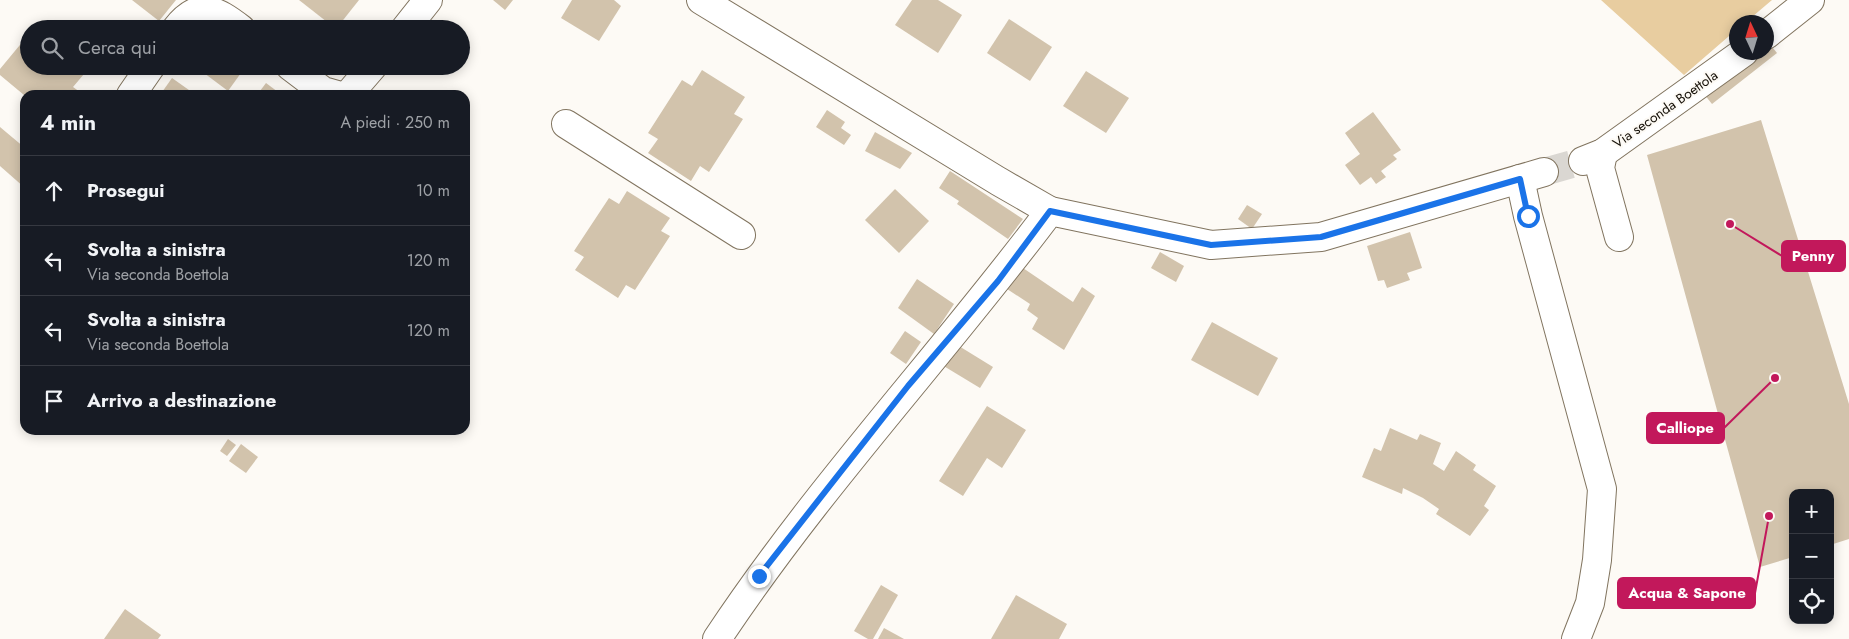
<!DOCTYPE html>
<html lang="it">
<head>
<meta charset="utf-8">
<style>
	:root { --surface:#171b24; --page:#242831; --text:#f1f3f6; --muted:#9ea1a6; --line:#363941 }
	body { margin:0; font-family:Jost,sans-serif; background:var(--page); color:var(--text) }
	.controls { position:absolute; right:15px; bottom:15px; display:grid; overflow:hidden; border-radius:10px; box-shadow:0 2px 12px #0003 }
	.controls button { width:45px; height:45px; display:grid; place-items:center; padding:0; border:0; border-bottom:1px solid var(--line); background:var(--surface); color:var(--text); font:25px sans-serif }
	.compass { position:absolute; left:1729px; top:15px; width:45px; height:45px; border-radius:50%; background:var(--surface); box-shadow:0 2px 12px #0003; rotate:356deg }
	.stop { position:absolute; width:15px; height:15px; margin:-11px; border:4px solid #1a73e8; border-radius:50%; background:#fff }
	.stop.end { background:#1a73e8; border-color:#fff; box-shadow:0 1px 5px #0008 }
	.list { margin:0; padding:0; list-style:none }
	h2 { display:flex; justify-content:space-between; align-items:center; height:65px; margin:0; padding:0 20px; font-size:21px }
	h2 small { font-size:16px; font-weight:400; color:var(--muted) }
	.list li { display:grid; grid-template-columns:32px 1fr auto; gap:15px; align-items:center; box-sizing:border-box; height:70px; padding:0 20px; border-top:1px solid var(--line) }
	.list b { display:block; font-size:19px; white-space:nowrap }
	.list p { margin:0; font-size:16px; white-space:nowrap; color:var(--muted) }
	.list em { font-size:16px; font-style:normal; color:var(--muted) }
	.icon { flex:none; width:28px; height:28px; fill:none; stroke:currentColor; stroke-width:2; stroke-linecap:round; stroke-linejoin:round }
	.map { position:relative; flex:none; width:1849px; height:639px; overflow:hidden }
	.search { position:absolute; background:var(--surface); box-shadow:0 2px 12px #0003; left:20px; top:20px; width:450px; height:55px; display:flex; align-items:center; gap:12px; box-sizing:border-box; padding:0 18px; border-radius:28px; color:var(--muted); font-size:19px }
	.panel { position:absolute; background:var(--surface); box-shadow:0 2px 12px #0003; left:20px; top:90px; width:450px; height:345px; border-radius:15px }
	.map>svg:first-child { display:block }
</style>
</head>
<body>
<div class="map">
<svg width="1849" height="639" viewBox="0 0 1849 639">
	<rect width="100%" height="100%" fill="#fdfaf5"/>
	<polygon fill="#e8cda0" points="1601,0 1772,0 1746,22 1736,22 1736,30 1684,75"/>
	<g fill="#d2c3ac">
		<polygon points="132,0 176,0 159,21"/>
		<polygon points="299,0 359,0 336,29"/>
		<polygon points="493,0 513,0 505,10"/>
		<polygon points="572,0 614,0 621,6 599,41 561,18"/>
		<polygon points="912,0 938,0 962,15 938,53 895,25"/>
		<polygon points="1009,19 1052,47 1030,81 987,53"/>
		<polygon points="29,34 29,66 50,66 53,70 56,66 74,66 84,74 73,87 80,92 78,95 24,95 0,75 0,69"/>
		<polygon points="461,35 468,40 461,49"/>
		<polygon points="1768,42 1777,53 1712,104 1704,94 1756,52 1766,52"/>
		<polygon points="203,66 246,66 228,91 200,70"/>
		<polygon points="702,70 745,97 734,114 743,119 709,172 700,166 691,181 648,153 658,139 648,133 682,80 692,86"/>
		<polygon points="1086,71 1129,98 1106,133 1063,106"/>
		<polygon points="172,78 196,95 160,95"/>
		<polygon points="266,83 282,95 257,95"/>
		<polygon points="827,110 845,122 841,128 851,135 844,145 816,127"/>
		<polygon points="1373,112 1401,150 1393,155 1397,159 1381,171 1386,177 1376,184 1371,177 1360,185 1345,165 1360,154 1345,133"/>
		<polygon points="1761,120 1849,404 1849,539 1830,545 1830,493 1793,493 1793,557 1760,567 1647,155"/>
		<polygon points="0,127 25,148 25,188 0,166"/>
		<polygon points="875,132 912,153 900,169 865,151"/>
		<polygon points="950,171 1023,219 1008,239 957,204 959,201 939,188"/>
		<polygon points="895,189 929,221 899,253 865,220"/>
		<polygon points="627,191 670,218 661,231 670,236 635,290 626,285 618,298 575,270 584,257 574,251 609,198 619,204"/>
		<polygon points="1247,205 1262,214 1252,229 1238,219"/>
		<polygon points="1410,232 1422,268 1407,273 1410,280 1387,288 1384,280 1378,281 1367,246"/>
		<polygon points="1160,252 1184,266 1176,282 1151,268"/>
		<polygon points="1014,262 1073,302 1082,287 1095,296 1064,350 1032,329 1038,318 1027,310 1030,304 998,283"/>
		<polygon points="917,279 954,304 934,334 898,308"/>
		<polygon points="1212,322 1278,358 1258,396 1191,360"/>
		<polygon points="905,331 921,342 906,364 890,353"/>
		<polygon points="954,343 993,367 980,388 942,365"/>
		<polygon points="987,406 1026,430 1002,468 987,458 963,496 939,481"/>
		<polygon points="1390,428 1417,440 1420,434 1441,443 1433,464 1444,471 1456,451 1476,465 1473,470 1496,486 1484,506 1489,510 1470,536 1436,514 1439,509 1423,498 1403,488 1402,494 1362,477 1374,448 1381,451"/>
		<polygon points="228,439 236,445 227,456 220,451"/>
		<polygon points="241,444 258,457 246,473 229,461"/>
		<polygon points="881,585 898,595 873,639 868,639 854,631"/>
		<polygon points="1016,595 1067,624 1059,639 991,639"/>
		<polygon points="125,609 161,635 158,639 104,639"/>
		<polygon points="884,628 904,639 878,639"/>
	</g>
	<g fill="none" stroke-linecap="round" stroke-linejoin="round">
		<polyline stroke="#dad7d2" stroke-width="28" stroke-dasharray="28 14" stroke-linecap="butt" points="1544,172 1583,161"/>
		<defs>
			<g id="minor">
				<polyline points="701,0 998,181 1050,211"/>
				<path d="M 176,29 C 198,0 215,9 241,29"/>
				<polyline points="405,29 428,0"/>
				<polyline points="1766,35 1810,0"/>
				<polyline points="290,66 323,91 337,95"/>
				<polyline points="131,95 151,66"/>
				<polyline points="348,95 373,66"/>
				<polyline points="566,124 741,235"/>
				<polyline points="1603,153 1600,168 1619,237"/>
				<polyline points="1583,161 1603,153 1744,52"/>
				<polyline points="1520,179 1528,216 1602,489 1597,560 1590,603 1576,639"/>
				<path d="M 717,639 C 817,488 942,355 1050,211 L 1211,245 L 1321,237 L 1544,172"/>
			</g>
		</defs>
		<use href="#minor" stroke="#81745f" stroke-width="30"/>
		<use href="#minor" stroke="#fff" stroke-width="28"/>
	</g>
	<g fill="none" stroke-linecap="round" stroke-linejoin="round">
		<polyline stroke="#1a73e8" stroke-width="6" points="759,576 908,386 998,281 1050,211 1211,245 1321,237 1520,179 1528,216"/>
	</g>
	<g text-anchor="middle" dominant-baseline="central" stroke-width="4" stroke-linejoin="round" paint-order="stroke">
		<g font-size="14" fill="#161109" stroke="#fdfaf5">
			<text transform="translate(1665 109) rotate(-35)">Via seconda Boettola</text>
		</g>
	</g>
	<path fill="none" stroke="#c2185b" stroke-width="2" d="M1730 224L1782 256M1775 378L1724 428M1769 516L1755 593"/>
	<g fill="#c2185b" stroke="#fdfaf5" stroke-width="2">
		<circle cx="1730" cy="224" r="5"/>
		<circle cx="1775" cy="378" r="5"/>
		<circle cx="1769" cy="516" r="5"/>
	</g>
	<g fill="#c2185b" stroke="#c2185b" stroke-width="2">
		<rect x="1782" y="241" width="63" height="30" rx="5"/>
		<rect x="1647" y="413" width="77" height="30" rx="5"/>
		<rect x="1618" y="578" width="137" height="30" rx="5"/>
	</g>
	<g font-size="15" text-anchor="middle" font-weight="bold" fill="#fff">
		<text x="1813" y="261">Penny</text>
		<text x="1685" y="433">Calliope</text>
		<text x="1687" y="598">Acqua &amp; Sapone</text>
	</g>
</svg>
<div class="controls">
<button>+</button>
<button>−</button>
<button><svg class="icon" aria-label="locate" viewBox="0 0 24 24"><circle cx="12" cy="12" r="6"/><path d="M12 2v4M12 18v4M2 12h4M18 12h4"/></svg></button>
</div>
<svg class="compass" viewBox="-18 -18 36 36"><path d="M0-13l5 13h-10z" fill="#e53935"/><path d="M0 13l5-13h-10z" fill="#9ea1a6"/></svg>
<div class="stop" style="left:1528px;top:216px"></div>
<div class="stop end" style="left:759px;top:576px"></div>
<div class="search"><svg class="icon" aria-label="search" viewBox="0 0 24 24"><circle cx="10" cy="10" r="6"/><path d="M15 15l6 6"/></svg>Cerca qui</div>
<section class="panel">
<h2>4 min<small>A piedi · 250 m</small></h2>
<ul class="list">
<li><svg class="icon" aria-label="ahead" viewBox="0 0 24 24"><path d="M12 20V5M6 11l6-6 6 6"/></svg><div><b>Prosegui</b></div><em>10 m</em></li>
<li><svg class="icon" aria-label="left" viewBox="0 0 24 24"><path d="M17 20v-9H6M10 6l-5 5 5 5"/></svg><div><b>Svolta a sinistra</b><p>Via seconda Boettola</p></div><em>120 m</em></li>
<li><svg class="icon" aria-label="left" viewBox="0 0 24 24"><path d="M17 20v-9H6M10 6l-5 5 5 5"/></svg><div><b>Svolta a sinistra</b><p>Via seconda Boettola</p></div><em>120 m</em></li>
<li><svg class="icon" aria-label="arrive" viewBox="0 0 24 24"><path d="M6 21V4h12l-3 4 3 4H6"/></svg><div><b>Arrivo a destinazione</b></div></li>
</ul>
</section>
</div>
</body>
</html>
